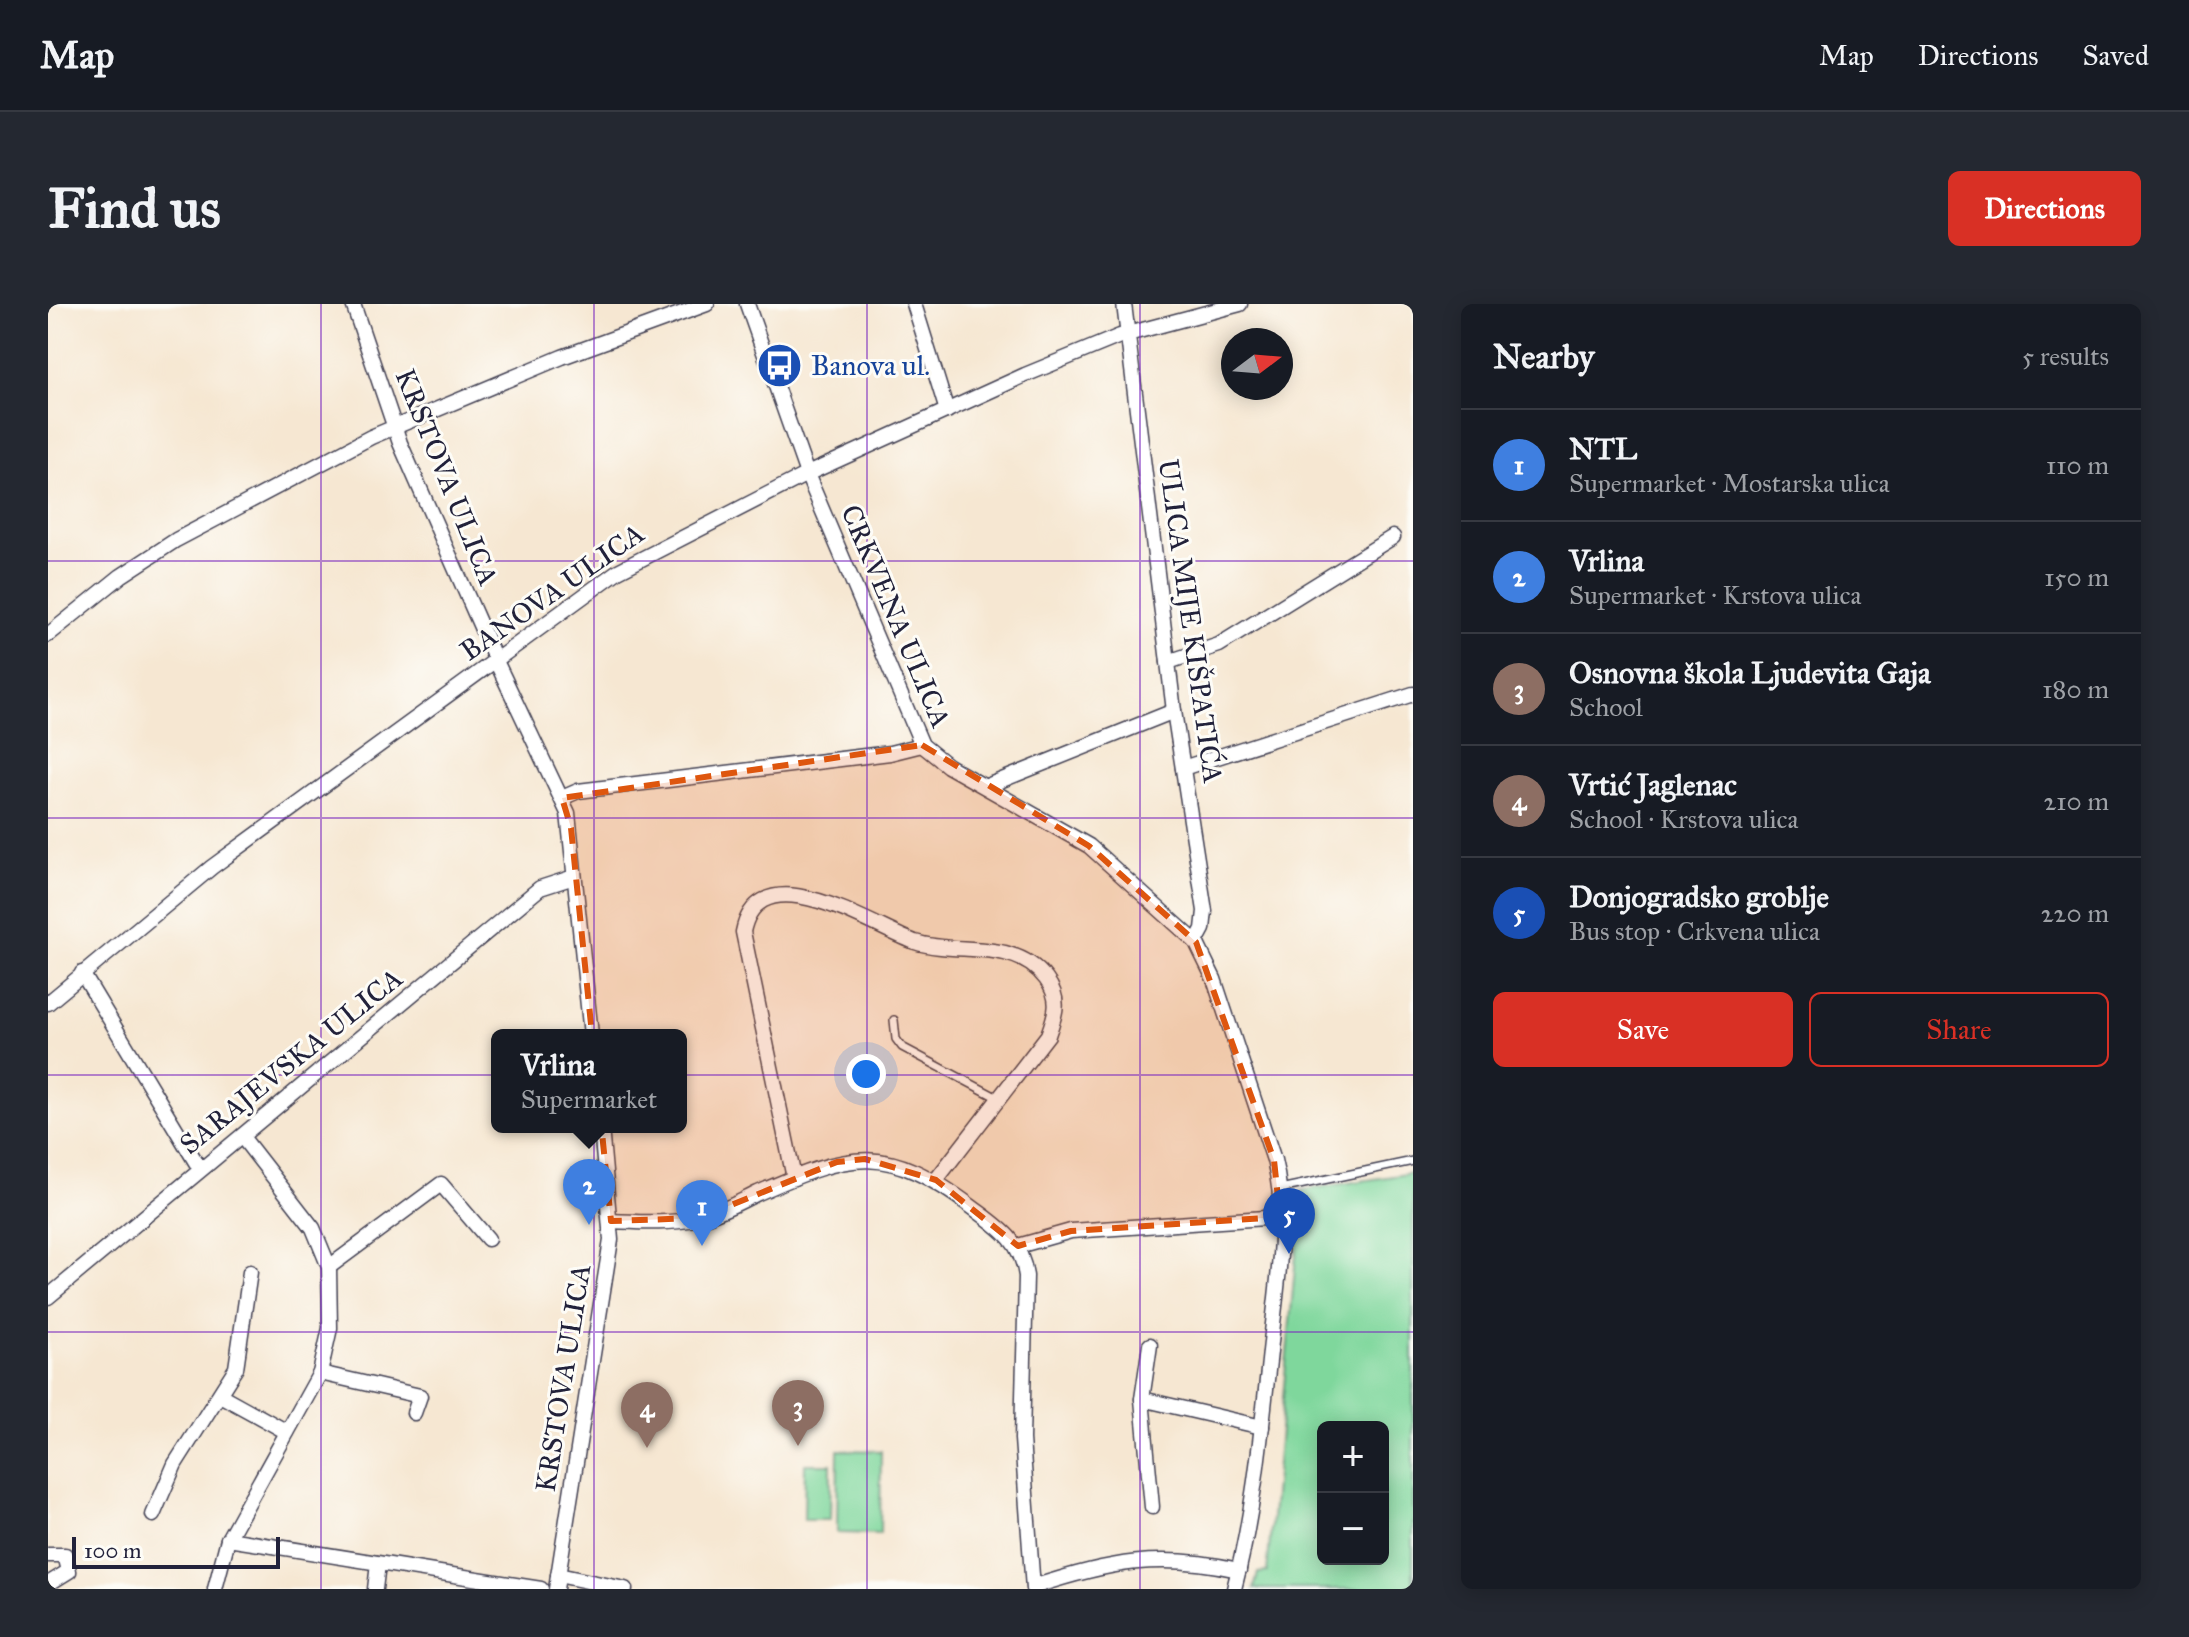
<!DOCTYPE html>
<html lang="en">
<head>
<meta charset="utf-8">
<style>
	:root { --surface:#171b24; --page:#242831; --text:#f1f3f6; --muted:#9ea1a6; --line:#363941; --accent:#d93025 }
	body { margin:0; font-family:"IM FELL Great Primer",serif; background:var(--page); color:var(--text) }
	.controls { position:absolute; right:24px; bottom:24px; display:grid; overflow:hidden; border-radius:12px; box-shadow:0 4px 20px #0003 }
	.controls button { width:72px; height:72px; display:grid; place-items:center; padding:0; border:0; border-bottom:2px solid var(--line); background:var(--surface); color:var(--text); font:40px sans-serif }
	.compass { position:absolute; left:1173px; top:24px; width:72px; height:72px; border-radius:50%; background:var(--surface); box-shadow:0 4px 20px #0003; rotate:74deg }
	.scale { position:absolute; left:24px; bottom:20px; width:208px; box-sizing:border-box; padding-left:8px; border:4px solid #22223b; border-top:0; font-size:22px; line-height:28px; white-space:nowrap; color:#22223b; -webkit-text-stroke:6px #fdfcf7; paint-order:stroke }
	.you { position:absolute; left:818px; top:770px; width:28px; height:28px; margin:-20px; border:6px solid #fff; border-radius:50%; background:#1a73e8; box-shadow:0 0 0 12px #1a73e833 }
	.badge { display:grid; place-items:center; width:52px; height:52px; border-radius:50%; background:var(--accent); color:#fff; font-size:26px; font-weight:700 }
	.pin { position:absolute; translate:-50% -66px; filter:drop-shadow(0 2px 4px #0008) }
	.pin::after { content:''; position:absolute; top:42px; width:28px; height:24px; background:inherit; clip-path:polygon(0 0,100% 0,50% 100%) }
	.popup { position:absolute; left:443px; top:725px; width:196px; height:104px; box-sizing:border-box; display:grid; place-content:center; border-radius:12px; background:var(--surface); filter:drop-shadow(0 2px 6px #0005); font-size:26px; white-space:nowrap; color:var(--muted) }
	.popup b { font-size:30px; color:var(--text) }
	.popup::after { content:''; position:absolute; left:50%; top:100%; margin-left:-16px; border:16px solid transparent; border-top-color:var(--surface) }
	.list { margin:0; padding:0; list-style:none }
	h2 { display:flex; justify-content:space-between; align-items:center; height:104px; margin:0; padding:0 32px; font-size:34px }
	h2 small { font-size:26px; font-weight:400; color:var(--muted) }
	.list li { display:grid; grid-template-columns:52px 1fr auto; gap:24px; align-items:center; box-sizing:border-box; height:112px; padding:0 32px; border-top:2px solid var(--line) }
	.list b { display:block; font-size:30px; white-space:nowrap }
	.list p { margin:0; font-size:26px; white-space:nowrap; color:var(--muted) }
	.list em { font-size:26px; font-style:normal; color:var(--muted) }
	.actions { display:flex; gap:16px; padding:24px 32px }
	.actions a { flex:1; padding:18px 0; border:2px solid var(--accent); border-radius:12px; text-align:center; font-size:28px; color:var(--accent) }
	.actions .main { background:var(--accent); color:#fff }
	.map { position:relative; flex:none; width:1365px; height:1285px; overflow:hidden; border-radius:12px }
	header { display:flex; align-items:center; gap:48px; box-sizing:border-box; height:112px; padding:0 40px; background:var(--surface); border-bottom:2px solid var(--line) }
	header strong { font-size:38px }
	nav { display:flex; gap:44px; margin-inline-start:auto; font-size:28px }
	.intro { display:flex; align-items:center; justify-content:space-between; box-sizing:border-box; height:192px; padding:0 48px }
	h1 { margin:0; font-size:56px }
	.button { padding:20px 36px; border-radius:12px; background:var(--accent); color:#fff; font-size:28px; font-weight:700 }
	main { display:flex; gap:48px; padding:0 48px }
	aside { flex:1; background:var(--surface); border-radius:12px; box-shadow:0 4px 20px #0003 }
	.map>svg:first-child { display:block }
</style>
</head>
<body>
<header>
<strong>Map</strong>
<nav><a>Map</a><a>Directions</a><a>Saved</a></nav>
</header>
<div class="intro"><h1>Find us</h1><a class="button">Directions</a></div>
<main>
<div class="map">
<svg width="1365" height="1285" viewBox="0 0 1365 1285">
	<rect width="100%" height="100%" fill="#fdfcf7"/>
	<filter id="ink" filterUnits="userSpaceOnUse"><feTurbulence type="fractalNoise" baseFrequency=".0125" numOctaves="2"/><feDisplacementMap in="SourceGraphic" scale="16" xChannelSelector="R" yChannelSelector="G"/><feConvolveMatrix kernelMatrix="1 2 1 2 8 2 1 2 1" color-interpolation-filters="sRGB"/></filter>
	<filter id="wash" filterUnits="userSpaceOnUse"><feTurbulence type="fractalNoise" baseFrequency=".006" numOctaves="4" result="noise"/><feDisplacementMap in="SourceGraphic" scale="32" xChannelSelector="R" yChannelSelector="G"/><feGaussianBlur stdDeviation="1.8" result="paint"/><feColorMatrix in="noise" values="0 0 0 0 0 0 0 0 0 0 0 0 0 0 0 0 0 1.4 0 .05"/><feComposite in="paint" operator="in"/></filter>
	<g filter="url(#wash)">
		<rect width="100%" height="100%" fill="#f6e7d2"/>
		<g fill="#7fd79c" stroke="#507c6c" stroke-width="2" fill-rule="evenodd">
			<path d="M 1365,869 L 1365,1285 L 1206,1285 L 1210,1269 L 1219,1268 L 1254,886 ZM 1275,1123 L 1335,1123 L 1335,1255 L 1275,1255 Z"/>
			<polygon points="790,1146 833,1147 832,1230 789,1229"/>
			<polygon points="757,1160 783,1160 782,1216 756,1216"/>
		</g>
	</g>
	<g filter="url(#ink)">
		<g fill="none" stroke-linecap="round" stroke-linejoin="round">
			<defs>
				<g id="service">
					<polyline points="846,716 848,735 854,743 950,794"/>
					<polyline points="1232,885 1365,857"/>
				</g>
				<g id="minor">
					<polyline points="305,0 352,139 448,357 520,509 543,731"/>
					<path d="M 699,0 L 759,170 L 874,441 L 900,462 L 1041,542 L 1148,638 L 1166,675 L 1226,856 C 1241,915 1229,979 1223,1038 C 1214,1121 1207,1204 1186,1285"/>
					<polyline points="866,0 899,107"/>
					<polyline points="1076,0 1126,407 1157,607 1155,625 1148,638"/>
					<polyline points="0,331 73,272 128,236 323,133 514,53 659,0"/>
					<polyline points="1120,358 1171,341 1345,233"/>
					<polyline points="1135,464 1365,390"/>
					<polyline points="939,482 1126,407"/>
					<polyline points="514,494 530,487 842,449 874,441"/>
					<polyline points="34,669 152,865"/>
					<polyline points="0,699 164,563 570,267 759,170 977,71 1072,32 1192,0"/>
					<path d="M 746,874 L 695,628 C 711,547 825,623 867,638 C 910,652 967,633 998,675 C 1013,695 1008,709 1000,731 L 888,876"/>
					<path d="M 563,917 C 591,918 620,920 648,915 C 670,910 691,898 710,889 C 805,847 838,839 924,903 C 952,924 973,936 978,972 L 974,1135 L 985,1285"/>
					<polyline points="970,942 1023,927 1232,913"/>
					<polyline points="281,963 393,880 440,935"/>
					<polyline points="0,993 492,584 526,573"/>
					<polyline points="1102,1041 1094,1095 1104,1203"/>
					<polyline points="272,1069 372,1092 366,1109"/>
					<polyline points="172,1091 239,1128"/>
					<polyline points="1094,1095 1214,1123"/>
					<polyline points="105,1211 127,1160 188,1064 202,968"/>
					<polyline points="180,1235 493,1285"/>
					<polyline points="0,1251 17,1251 21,1267 0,1280"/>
					<polyline points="510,1271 577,1285"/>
					<path d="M 985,1283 C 1061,1258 1112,1248 1191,1266"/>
					<polyline points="167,1285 180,1235 272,1069 282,1024 281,963 265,924 195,834"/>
					<polyline points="327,1285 330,1260"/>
					<polyline points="508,1285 563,936 553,823"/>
				</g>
			</defs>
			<use href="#service" stroke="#424052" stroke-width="10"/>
			<use href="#minor" stroke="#424052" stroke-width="17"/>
			<use href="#service" stroke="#fff" stroke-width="7"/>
			<use href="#minor" stroke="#fff" stroke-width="14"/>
		</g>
	</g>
	<path fill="#de560e" fill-opacity="0.2" stroke="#de560e" stroke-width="6" stroke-dasharray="16 10" stroke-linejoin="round" d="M 874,441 L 1041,542 L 1148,638 L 1226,856 L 1232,913 L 1023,927 L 970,942 L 888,876 L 817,855 L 789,858 L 651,914 L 563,917 L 523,524 L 514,494 Z"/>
	<path fill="none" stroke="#7b2cbf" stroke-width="2" stroke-opacity="0.55" d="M 273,0 L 273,1285M 546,0 L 546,1285M 819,0 L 819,1285M 1092,0 L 1092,1285M 0,257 L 1365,257M 0,514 L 1365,514M 0,771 L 1365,771M 0,1028 L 1365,1028"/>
	<defs>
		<symbol id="bus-disc" viewBox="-11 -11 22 22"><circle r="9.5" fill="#1a4fb4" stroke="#fdfcf7"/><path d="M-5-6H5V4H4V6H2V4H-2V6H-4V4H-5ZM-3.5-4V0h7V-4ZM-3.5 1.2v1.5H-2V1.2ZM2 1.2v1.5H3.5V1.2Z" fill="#fff"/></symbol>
	</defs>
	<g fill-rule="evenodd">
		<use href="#bus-disc" x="706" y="36" width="51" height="51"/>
	</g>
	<g text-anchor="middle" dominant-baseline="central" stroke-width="6" stroke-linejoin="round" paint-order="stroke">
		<g font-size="28" fill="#164399" stroke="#fdfcf7" text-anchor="start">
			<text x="763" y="61">Banova ul.</text>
		</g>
		<g font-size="28" fill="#22223b" stroke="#fdfcf7">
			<text transform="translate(399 173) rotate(68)">KRSTOVA ULICA</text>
			<text transform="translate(504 288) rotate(-35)">BANOVA ULICA</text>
			<text transform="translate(848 312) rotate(67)">CRKVENA ULICA</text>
			<text transform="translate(1143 317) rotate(82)">ULICA MIJE KIŠPATIĆA</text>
			<text transform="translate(243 757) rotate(-39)">SARAJEVSKA ULICA</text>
			<text transform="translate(515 1074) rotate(-81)">KRSTOVA ULICA</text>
		</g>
	</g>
</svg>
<div class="controls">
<button>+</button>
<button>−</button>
</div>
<svg class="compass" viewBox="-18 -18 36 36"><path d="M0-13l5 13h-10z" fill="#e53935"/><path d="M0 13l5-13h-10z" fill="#9ea1a6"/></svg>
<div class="scale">100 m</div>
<div class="you"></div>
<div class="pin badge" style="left:654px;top:942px;background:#3f7fe0">1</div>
<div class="pin badge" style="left:541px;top:921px;background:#3f7fe0">2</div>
<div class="popup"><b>Vrlina</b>Supermarket</div>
<div class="pin badge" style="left:750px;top:1142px;background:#8d6e63">3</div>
<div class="pin badge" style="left:599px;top:1144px;background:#8d6e63">4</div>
<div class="pin badge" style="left:1241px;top:950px;background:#1a4fb4">5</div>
</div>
<aside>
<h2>Nearby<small>5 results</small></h2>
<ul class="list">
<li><span class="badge" style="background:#3f7fe0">1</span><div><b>NTL</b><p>Supermarket · Mostarska ulica</p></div><em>110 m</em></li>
<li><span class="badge" style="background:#3f7fe0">2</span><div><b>Vrlina</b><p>Supermarket · Krstova ulica</p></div><em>150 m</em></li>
<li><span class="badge" style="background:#8d6e63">3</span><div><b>Osnovna škola Ljudevita Gaja</b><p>School</p></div><em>180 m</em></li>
<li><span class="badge" style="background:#8d6e63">4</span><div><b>Vrtić Jaglenac</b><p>School · Krstova ulica</p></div><em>210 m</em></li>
<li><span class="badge" style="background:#1a4fb4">5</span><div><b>Donjogradsko groblje</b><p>Bus stop · Crkvena ulica</p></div><em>220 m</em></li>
</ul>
<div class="actions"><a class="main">Save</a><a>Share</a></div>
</aside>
</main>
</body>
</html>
